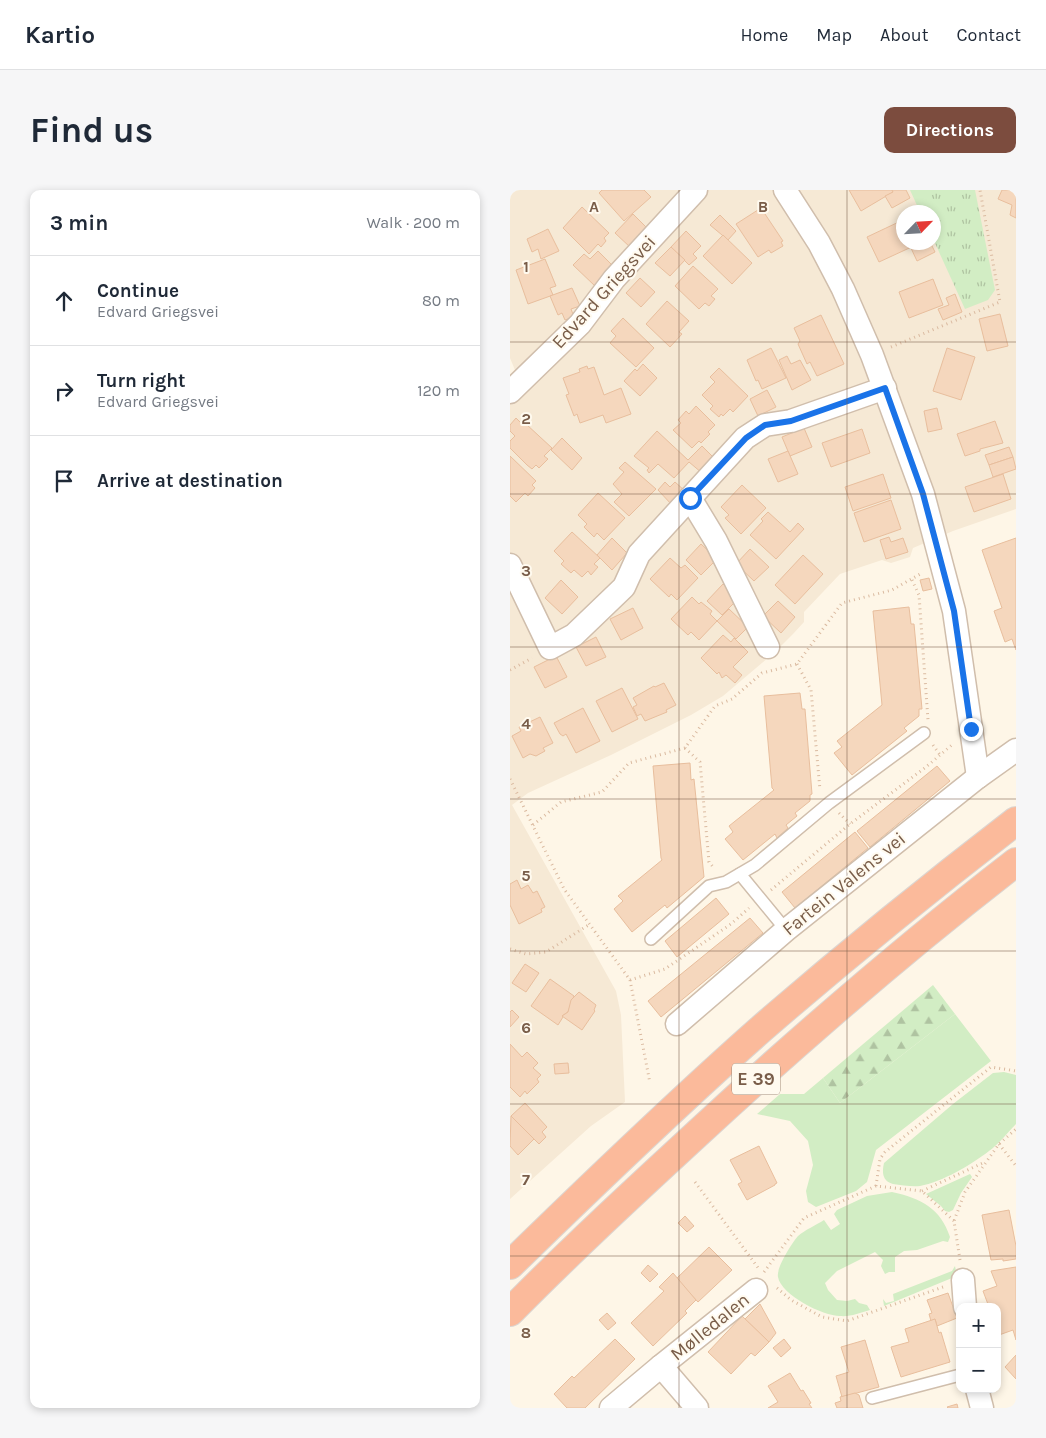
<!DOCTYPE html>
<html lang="en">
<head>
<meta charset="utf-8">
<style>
	:root { --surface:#fff; --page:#f6f6f7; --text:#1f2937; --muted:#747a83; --line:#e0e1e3; --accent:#7c4c3e }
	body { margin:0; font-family:Karla,sans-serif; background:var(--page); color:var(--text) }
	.controls { position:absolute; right:15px; bottom:15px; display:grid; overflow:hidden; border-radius:10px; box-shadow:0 2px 8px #0003 }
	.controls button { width:45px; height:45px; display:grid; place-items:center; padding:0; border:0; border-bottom:1px solid var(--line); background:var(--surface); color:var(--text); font:25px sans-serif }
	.compass { position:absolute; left:386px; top:15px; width:45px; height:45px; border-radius:50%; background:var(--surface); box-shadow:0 2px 8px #0003; rotate:65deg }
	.stop { position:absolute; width:15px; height:15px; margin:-11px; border:4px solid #1a73e8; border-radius:50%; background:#fff }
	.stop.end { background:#1a73e8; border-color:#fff; box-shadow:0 1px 5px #0008 }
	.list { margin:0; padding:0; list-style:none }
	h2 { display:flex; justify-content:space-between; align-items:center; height:65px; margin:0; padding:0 20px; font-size:21px }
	h2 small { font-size:16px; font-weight:400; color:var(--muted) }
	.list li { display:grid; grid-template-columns:32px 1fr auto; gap:15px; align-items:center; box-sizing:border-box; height:90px; padding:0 20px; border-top:1px solid var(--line) }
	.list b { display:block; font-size:19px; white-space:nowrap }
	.list p { margin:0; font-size:16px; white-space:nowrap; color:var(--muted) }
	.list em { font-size:16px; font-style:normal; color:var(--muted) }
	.icon { flex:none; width:28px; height:28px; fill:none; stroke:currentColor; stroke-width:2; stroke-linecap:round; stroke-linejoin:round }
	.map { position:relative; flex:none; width:506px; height:1218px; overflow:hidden; border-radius:10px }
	header { display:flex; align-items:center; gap:30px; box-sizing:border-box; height:70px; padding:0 25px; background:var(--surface); border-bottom:1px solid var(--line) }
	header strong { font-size:24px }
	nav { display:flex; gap:28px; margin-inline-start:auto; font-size:18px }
	.intro { display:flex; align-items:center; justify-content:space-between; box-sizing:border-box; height:120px; padding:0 30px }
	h1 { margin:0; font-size:35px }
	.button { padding:12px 22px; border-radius:10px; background:var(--accent); color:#fff; font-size:18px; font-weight:700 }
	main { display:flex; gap:30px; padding:0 30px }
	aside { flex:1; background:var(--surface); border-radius:10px; box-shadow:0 2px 8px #0003 }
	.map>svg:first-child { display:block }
</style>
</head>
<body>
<header>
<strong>Kartio</strong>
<nav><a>Home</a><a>Map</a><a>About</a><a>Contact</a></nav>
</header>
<div class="intro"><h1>Find us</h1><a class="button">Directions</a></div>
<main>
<aside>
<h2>3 min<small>Walk · 200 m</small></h2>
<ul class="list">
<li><svg class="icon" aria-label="ahead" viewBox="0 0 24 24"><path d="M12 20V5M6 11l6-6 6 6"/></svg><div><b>Continue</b><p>Edvard Griegsvei</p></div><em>80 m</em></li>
<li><svg class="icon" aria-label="right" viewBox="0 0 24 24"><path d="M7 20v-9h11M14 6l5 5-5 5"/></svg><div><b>Turn right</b><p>Edvard Griegsvei</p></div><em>120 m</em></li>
<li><svg class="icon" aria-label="arrive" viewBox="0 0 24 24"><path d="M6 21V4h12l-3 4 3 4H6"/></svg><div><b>Arrive at destination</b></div></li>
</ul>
</aside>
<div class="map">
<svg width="506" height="1218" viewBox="0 0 506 1218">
	<defs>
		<pattern id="forest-firs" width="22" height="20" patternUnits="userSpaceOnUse" patternTransform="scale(1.25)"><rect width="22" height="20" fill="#d2edc4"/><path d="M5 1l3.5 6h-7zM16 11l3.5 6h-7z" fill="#afc3a1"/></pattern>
		<pattern id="park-tufts" width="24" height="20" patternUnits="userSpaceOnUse" patternTransform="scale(1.25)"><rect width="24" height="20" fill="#d2edc4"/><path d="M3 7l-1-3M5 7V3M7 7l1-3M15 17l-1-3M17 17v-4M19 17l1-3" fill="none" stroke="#afc3a1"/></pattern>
	</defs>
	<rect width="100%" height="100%" fill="#fef6e7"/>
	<path fill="#f6e9d5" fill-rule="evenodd" d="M 0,0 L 506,0 L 506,319 L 443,341 L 403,358 L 400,367 L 381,373 L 372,370 L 330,384 L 294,422 L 294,432 L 283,444 L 266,461 L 213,506 L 181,525 L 101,565 L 18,603 L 2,615 L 106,801 L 111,825 L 115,912 L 81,936 L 0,1009 L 0,214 L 16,196 L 7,185 L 0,168 ZM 393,22 L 423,22 L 423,52 L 393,52 Z"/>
	<g fill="#d2edc4">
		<polygon points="445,824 481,871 366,960 357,992 346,1001 306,1017 298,1012 296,1001 303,975 298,951 280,931 247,924 270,904 294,904 313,888 330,913"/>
		<path d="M 494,882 L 506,885 L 506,934 C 497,943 489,954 479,961 C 461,975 432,992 410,996 C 402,997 391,995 383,994 C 372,991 372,982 374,973 L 443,914 L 483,883 Z"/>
		<polygon points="460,984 462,987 451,1003 443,1020 439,1022 435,1021 431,1016 416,1004"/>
		<path d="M 382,1002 C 411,1008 431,1019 440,1047 L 438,1052 L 433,1051 L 407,1060 L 394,1061 L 385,1067 L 385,1082 L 379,1082 L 375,1084 L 371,1076 L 373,1070 L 365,1062 L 327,1081 L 315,1093 L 318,1100 L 327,1110 L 337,1111 L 345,1109 L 349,1113 L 357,1115 L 360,1120 C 350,1123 340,1127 330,1126 C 313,1126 271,1105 268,1087 C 266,1078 282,1053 288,1046 C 295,1040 306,1035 314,1030 L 321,1040 L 330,1034 L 324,1024 L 327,1020 L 357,1006 Z"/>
		<polygon points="445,1076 447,1086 442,1088 374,1116 373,1109 376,1113 384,1111 383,1104 442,1081"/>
	</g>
	<polygon fill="url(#forest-firs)" points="423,795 445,824 330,913 313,888"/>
	<polygon fill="url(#park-tufts)" points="400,0 465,0 485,100 478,110 455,119 424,51 423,22 410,22"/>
	<g fill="#f5d7bd" stroke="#e8be9d">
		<polygon points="92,0 134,0 141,7 114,31 89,3"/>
		<polygon points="339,0 382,0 383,2 351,21"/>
		<polygon points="382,0 396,0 400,8 382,18 375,6 383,2"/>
		<polygon points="492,0 506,0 506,28 500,25 502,15 488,9"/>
		<polygon points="72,17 99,43 94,48 96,51 91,57 88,54 79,64 53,38"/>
		<polygon points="251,18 273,51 271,52 273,56 261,63 259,60 248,67 226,34"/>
		<polygon points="123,24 139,40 121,58 105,43"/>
		<polygon points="210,25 226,41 218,50 200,35"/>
		<polygon points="393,30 393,52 407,52 408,54 369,72 357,47"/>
		<polygon points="38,39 49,61 31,69 28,59 22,62 17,49"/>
		<polygon points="176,41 191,56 183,64 187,68 179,75 161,57"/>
		<polygon points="213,45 242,73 222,94 193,66"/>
		<polygon points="413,52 420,52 425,62 407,71 401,58"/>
		<polygon points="161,57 175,70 160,86 145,73"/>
		<polygon points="88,61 104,77 85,96 63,75 74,64 80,69"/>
		<polygon points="35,69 46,96 40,98 43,105 18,114 6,80"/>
		<polygon points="183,76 208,99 201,106 205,109 199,116 195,113 189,119 165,96"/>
		<polygon points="130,88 145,102 131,117 116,103"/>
		<polygon points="423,89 433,115 399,128 389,102"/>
		<polygon points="62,98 70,116 61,119 64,127 55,130 52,123 48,125 40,106"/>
		<polygon points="445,104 452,122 433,130 428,119 439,115 436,108"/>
		<polygon points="157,111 179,131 169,142 172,144 160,157 136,134"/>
		<polygon points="490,124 498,156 477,161 469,129"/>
		<polygon points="311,125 334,174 307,186 300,172 297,174 288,154 290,151 284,138"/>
		<polygon points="113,128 144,158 126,177 100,153 106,146 101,141"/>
		<polygon points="261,158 276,188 252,199 248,190 246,191 237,170"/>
		<polygon points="437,158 465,167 451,210 423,201"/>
		<polygon points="277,166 281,174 290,170 301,190 282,200 269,170"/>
		<polygon points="133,174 147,188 130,206 114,191 125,179 127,181"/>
		<polygon points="77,176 78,179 84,177 94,205 111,198 121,224 96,233 93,225 70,233 67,224 64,226 56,205 59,204 53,188 70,182 69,179"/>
		<polygon points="209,178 238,206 223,222 220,219 213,226 211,224 209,227 200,219 203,216 192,205 205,192 200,187"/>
		<polygon points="257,200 266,217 248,226 240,209"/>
		<polygon points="186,216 205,235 198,242 200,244 191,253 189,251 182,258 163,240 171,233 168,230 176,221 179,224"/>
		<polygon points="427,218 432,239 418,242 414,221"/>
		<polygon points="6,228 14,236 16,234 42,258 34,266 38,269 29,278 26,275 22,279 17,275 0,258 0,251 5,246 0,241 0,235"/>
		<polygon points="485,231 493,253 470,259 470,261 455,266 447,244"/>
		<polygon points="294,238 302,257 280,266 272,247"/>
		<polygon points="352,239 360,263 321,277 312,253"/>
		<polygon points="147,241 178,270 192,256 205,269 192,283 179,272 164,288 148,274 139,283 137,280 139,278 124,266"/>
		<polygon points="52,248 72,268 62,280 41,260"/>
		<polygon points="499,257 503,267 479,275 475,265"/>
		<polygon points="278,261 288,284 268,292 258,269"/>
		<polygon points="0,266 26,291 22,295 25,298 18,306 15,303 6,312 0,306"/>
		<polygon points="503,267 506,279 483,287 479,275"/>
		<polygon points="115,272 146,299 119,326 104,312 112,304 103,294 114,282 109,278"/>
		<polygon points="373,284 381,308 343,321 335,297"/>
		<polygon points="493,284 501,309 464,322 455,297"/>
		<polygon points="155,292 160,297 165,292 175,301 162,315 148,300"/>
		<polygon points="232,295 256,318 231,344 215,328 219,325 211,317"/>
		<polygon points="88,303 115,328 94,350 87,343 84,347 74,337 77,334 68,325"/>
		<polygon points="381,310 391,339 354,352 344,323"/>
		<polygon points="258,322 280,342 288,333 294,339 266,369 240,345 253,331 251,329"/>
		<polygon points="62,342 90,368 84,374 88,377 81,385 78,381 72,387 64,380 61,383 51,374 54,371 44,361"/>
		<polygon points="379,347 381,352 393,348 398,362 376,369 370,350"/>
		<polygon points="102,348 117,363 102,380 87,365"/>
		<polygon points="506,348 506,460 502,449 495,452 484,421 492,418 472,360"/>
		<polygon points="191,354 207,369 191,385 176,370"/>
		<polygon points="240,359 259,377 244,391 226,374"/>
		<polygon points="293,365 313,384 285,414 265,395"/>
		<polygon points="160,368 171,378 175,375 188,388 167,410 161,404 159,407 140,389"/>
		<polygon points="419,388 422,399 413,401 410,390"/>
		<polygon points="51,390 68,407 52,424 35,408"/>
		<polygon points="213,394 221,401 226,411 212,425 197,411"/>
		<polygon points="182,407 189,414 191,412 202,421 200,424 207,431 189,450 181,442 178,445 161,429"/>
		<polygon points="268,411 285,427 271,443 253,426"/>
		<polygon points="399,417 401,434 404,434 412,519 409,519 409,526 394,538 397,541 342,585 324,563 332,557 327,551 372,515 363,421"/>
		<polygon points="123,418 133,438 111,450 100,429"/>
		<polygon points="219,419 238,437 226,449 207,431"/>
		<polygon points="213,445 221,452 224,448 238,462 223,477 232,485 225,493 216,485 212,488 209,482 207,484 191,468"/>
		<polygon points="86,447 96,467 76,476 66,457"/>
		<polygon points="46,466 57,487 35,498 24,477"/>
		<polygon points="154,493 166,515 156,520 157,522 135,531 131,524 127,526 123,517 127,515 123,508 144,496 145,497"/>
		<polygon points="112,498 128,529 102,542 86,511"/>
		<polygon points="290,503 292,519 295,519 302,604 300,605 300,611 285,623 287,626 276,635 278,638 267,648 265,644 233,670 215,649 223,642 219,636 264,600 262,598 254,506"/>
		<polygon points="73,518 90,551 66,563 56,544 53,546 50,544 44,533"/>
		<polygon points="30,527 43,553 33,558 35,561 26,566 20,564 13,568 2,546 11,541 9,537"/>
		<polygon points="180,573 181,590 184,589 194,687 157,718 155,715 122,742 104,719 113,711 108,706 152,670 151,668 143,576"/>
		<polygon points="427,576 440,591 360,657 347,641"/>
		<polygon points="345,642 358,658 285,718 272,702"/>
		<polygon points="7,690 11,699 18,695 23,703 27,701 35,717 31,719 32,722 9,734 0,715 0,694"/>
		<polygon points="206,708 219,724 167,767 155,751"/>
		<polygon points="240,728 253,743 151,827 138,811"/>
		<polygon points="15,774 29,783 16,802 2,793"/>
		<polygon points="40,789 64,806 58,822 52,826 53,827 48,835 21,816"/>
		<polygon points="69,802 86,815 84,820 85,821 72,840 52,826 58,822 61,810"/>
		<polygon points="2,820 9,827 0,837 0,822"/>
		<polygon points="0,854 12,867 17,862 28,873 23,878 31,885 27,889 29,892 17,904 15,901 10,907 0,897"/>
		<polygon points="58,873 59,883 45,884 44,874"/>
		<polygon points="15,913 37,937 32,942 36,947 29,954 1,926"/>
		<polygon points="1,926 24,949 8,965 0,956"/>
		<polygon points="249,956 267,993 265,994 265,995 237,1010 228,994 232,992 220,970"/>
		<polygon points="499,1020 506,1056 506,1069 493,1071 493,1069 481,1070 472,1025"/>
		<polygon points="175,1026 184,1036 177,1042 168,1033"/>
		<polygon points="199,1057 222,1080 188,1112 166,1089"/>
		<polygon points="138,1075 148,1084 140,1092 131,1083"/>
		<polygon points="506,1077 506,1150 503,1140 489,1145 487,1141 487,1117 479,1117 473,1101 487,1096 481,1081"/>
		<polygon points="163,1083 186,1110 175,1121 177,1123 143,1156 121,1133 154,1101 149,1097"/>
		<polygon points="438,1103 447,1128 427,1136 425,1129 421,1131 419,1124 422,1123 417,1110"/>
		<polygon points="250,1114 266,1143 259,1152 235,1129"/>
		<polygon points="97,1123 106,1133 98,1140 89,1130"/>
		<polygon points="232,1126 259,1152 245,1166 241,1163 221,1184 198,1162"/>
		<polygon points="425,1129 429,1143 431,1142 440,1172 391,1187 381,1157 399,1152 395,1139"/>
		<polygon points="105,1149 125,1169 75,1218 57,1218 44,1204 62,1186 64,1188"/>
		<polygon points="274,1149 281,1158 271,1167 263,1158"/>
		<polygon points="355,1150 369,1197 332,1207 326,1186 339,1182 331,1157"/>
		<polygon points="506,1165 506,1189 495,1177"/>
		<polygon points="280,1183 291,1201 293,1200 301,1213 299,1214 302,1218 258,1218 268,1212 258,1196"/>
		<polygon points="345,1203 349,1205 353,1218 327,1218 325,1213 331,1211 330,1207"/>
		<polygon points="447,1214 448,1218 438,1218 437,1217"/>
	</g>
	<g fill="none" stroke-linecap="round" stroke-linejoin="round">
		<defs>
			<g id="service">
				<polyline points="230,684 276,740"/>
				<polyline points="141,749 199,696 216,692 245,675 319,613 414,543"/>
				<polyline points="362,1208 450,1185"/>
			</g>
			<g id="minor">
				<polyline points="275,0 309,53 333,99 362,165 413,304 444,421 468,587"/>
				<polyline points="0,202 70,134 104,89 186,0"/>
				<polyline points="180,308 206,351 258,457"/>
				<polyline points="0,375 40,458 64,445 114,397 129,364 235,248 255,235 281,231 375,198"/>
				<polyline points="167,834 276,740 468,587 506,560"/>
				<polyline points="453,1090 455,1117"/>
				<polyline points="467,1199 472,1218"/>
				<polyline points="101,1218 151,1176"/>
				<polyline points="187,1218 151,1176 246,1100"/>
			</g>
			<g id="motorway">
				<path d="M 0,1075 C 82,995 165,915 251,839 C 334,767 419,698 506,631"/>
				<path d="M 0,1122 C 61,1060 125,1001 189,942 C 291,848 396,757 506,672"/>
			</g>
		</defs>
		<use href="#service" stroke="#d0beac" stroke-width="14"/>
		<use href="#minor" stroke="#d0beac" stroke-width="25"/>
		<use href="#motorway" stroke="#dcd5d0" stroke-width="30"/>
		<g stroke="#dabaa0" stroke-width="3" stroke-dasharray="1 4" stroke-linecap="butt">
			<polyline points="381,157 490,112 470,0"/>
			<polyline points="402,390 409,405 418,530"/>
			<polyline points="287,474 301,500 310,600"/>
			<polyline points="0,480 22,468"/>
			<polyline points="423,555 430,565"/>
			<polyline points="175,558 190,572 199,672 204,678"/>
			<polyline points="0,589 54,699 120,790 140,893"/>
			<polyline points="329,623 340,634"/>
			<polyline points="23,635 51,612 92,602 119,573 175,558 205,516 222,509 252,483 287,474 332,413 382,400 412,383"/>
			<polyline points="261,700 340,634 416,577 443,554"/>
			<polyline points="0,759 16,764 36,762 80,734"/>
			<polyline points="120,790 155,779 221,734 239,718"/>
			<polyline points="489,954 506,976"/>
			<polyline points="185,992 249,1079"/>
			<polyline points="366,996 370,969 375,962 481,877 506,881"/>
			<polyline points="412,1001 475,972"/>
			<polyline points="450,1070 444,1031 455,1002 489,954 506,939"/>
			<polyline points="254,1082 294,1028 366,996 412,1001 444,1031"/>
			<polyline points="267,1098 281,1110 312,1127 337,1131 433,1097"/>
		</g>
		<use href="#service" stroke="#fff" stroke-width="11"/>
		<use href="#minor" stroke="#fff" stroke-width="22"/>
		<use href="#motorway" stroke="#fbba9b" stroke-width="28"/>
	</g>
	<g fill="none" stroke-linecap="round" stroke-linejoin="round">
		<polyline stroke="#1a73e8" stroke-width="6" points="180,308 236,248 255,235 281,231 375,198 413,304 444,421 461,539"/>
	</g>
	<path fill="none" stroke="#795d49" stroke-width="1" stroke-opacity="0.55" d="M 169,0 L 169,1218M 337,0 L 337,1218M 0,152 L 506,152M 0,304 L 506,304M 0,457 L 506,457M 0,609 L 506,609M 0,761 L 506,761M 0,914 L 506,914M 0,1066 L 506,1066"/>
	<g text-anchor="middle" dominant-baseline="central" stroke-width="4" stroke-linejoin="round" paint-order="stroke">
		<rect fill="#fffaef" stroke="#a18c7b" stroke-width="1" x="222" y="873.5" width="48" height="31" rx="4"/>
		<g font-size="18" font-weight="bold" fill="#795d49">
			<text x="246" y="889">E 39</text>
		</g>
		<g font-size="19" fill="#795d49" stroke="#fffaef">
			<text transform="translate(94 102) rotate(-48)">Edvard Griegsvei</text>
			<text transform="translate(334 694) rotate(-39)">Fartein Valens vei</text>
			<text transform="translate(200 1137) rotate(-39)">Mølledalen</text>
		</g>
	</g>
	<g font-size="16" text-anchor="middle" font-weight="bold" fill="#795d49" stroke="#fffaef" stroke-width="4" stroke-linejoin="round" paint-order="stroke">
		<text x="84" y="22">A</text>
		<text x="253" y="22">B</text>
		<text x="16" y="82">1</text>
		<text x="16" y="234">2</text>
		<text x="16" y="386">3</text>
		<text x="16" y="539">4</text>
		<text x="16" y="691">5</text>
		<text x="16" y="843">6</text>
		<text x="16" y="995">7</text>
		<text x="16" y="1148">8</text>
	</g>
</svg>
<div class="controls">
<button>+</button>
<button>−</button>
</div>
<svg class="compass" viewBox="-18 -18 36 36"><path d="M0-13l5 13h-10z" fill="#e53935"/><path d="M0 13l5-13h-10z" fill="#747a83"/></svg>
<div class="stop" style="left:180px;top:308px"></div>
<div class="stop end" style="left:461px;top:539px"></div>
</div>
</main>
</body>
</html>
